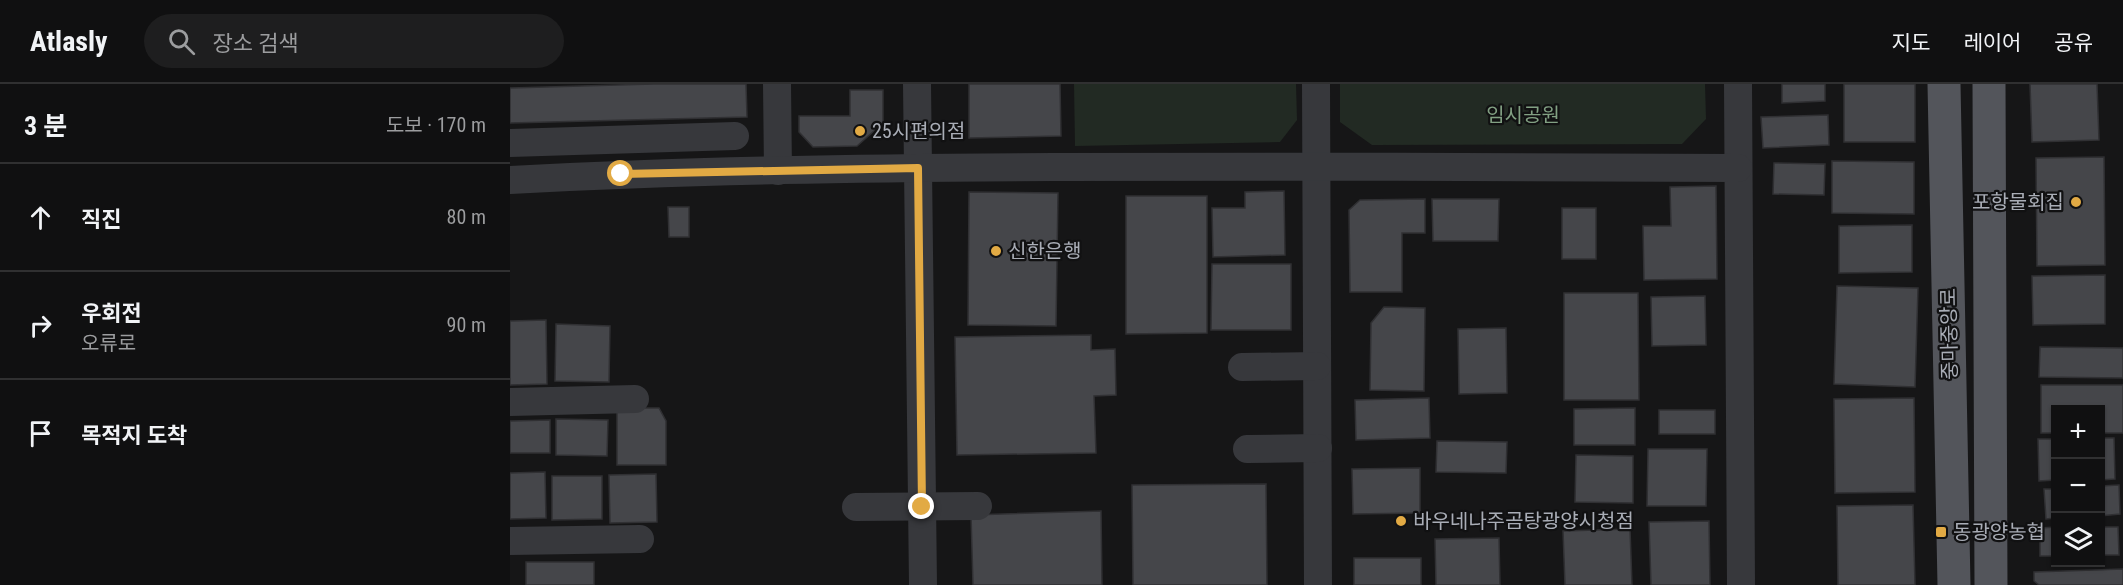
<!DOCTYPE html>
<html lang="ko">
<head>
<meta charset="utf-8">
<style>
	:root { --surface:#101011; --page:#1e1e1f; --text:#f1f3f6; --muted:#9c9d9f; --line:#303031 }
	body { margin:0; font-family:"Roboto Condensed","Noto Sans KR",sans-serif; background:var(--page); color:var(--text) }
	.controls { position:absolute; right:18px; bottom:18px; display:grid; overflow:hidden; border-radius:0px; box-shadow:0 2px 4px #0004 }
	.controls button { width:54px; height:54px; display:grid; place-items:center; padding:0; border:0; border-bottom:2px solid var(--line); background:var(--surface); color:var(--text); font:30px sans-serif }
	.stop { position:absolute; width:18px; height:18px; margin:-14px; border:4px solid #e2aa44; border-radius:50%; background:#fff }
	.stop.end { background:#e2aa44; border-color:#fff; box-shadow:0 2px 6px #0008 }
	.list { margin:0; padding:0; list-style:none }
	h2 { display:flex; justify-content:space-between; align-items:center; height:78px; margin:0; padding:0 24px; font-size:26px }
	h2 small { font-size:20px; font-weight:400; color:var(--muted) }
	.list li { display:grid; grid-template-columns:39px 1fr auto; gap:18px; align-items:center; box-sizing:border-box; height:108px; padding:0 24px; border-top:2px solid var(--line) }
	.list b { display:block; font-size:22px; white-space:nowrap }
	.list p { margin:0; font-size:20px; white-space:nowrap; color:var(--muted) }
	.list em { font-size:20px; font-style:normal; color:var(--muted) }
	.icon { flex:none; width:33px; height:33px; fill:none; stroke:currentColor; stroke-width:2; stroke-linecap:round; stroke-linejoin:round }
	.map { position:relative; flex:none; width:1613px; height:501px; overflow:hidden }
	header { display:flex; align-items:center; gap:36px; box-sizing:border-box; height:84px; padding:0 30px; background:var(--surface); border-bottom:2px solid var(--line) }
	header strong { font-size:28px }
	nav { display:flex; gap:33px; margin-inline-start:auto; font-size:21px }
	.search { width:420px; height:54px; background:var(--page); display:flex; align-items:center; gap:15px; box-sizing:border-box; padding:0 21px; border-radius:33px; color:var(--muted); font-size:22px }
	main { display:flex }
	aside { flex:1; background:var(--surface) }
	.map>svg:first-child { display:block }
</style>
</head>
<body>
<header>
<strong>Atlasly</strong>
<div class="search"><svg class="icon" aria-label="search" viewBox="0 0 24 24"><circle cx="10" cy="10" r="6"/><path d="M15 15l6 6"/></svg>장소 검색</div>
<nav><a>지도</a><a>레이어</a><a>공유</a></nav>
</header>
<main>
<aside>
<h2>3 분<small>도보 · 170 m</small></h2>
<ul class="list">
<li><svg class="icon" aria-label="ahead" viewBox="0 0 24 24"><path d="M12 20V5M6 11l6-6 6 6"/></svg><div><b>직진</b></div><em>80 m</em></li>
<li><svg class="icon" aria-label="right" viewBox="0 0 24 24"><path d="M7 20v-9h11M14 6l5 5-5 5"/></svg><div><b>우회전</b><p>오류로</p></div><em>90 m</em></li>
<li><svg class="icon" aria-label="arrive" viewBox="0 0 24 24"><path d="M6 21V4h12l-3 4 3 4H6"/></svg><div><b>목적지 도착</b></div></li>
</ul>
</aside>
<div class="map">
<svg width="1613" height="501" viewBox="0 0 1613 501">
	<rect width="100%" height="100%" fill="#161617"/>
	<g fill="#222a23">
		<polygon points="564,0 786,0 787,36 770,58 565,62"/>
		<polygon points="830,0 1195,0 1196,35 1172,60 862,61 830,38"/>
	</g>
	<g fill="#45464a" stroke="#303033" stroke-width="1.5">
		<polygon points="143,0 236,0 237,33 0,39 0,4"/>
		<polygon points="459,0 550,0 551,52 459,54"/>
		<polygon points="1272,0 1315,0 1315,17 1272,19"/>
		<rect x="1334" y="0" width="71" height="58"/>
		<polygon points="1520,0 1587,0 1589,56 1522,58"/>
		<polygon points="340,6 373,6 373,39 347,62 303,63 289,48 289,32 340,32"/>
		<polygon points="1318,31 1319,61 1253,64 1251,33"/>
		<polygon points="1594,73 1595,181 1527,182 1526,74"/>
		<polygon points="1322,77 1404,78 1404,130 1322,129"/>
		<polygon points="1264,79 1315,80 1314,111 1263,110"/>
		<polygon points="1206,102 1207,195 1134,196 1133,142 1161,142 1160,103"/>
		<polygon points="774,107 775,171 703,173 702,124 735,124 735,108"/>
		<polygon points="459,108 548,109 546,242 458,241"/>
		<polygon points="616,112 697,112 697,249 616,250"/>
		<polygon points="915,115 915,149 892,149 892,208 840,208 839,126 850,116"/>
		<polygon points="922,115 989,115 988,157 923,157"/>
		<polygon points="158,123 179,123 179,153 159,153"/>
		<rect x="1052" y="124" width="34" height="51"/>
		<polygon points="1402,141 1402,188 1329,189 1329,142"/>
		<polygon points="702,180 781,180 781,246 701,246"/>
		<polygon points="1595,191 1595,240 1523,241 1522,192"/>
		<polygon points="1327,202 1408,204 1405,303 1324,300"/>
		<polygon points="1054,209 1128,209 1129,316 1054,316"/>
		<polygon points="1195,212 1196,261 1142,262 1141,213"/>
		<polygon points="874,223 915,224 914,307 860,306 861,239"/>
		<polygon points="36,236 37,300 0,301 0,237"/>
		<polygon points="46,240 100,242 99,298 45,297"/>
		<polygon points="996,244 997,309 949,310 948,245"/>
		<polygon points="581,251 581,266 605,265 606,311 584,312 586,369 447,371 445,253"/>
		<polygon points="1530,263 1613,264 1613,294 1529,293"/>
		<polygon points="1531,301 1613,301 1613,349 1590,349 1590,326 1546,326 1546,349 1531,349"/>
		<polygon points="919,314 920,354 846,356 845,316"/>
		<polygon points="1404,314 1405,408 1325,409 1324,315"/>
		<polygon points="107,324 149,324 156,337 156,381 107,381"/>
		<polygon points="1125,324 1125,361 1064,361 1064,325"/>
		<rect x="1149" y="326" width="56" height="24"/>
		<polygon points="46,335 98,336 97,372 46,371"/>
		<polygon points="40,336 40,369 0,369 0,337"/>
		<polygon points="1590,354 1604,354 1605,395 1590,396"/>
		<polygon points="1528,355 1546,355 1546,396 1529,397"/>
		<polygon points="927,357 997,358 996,389 926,388"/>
		<polygon points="1138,365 1197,365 1196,422 1137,422"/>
		<polygon points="1066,371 1123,372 1123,419 1065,418"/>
		<polygon points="910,384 910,429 843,430 842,385"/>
		<polygon points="35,388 36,434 0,435 0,389"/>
		<polygon points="146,390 147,438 100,439 99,391"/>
		<polygon points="42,392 92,392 92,435 42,436"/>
		<polygon points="756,400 757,501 623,501 622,401"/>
		<polygon points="1609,401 1610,430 1590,432 1590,402"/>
		<polygon points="1534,405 1546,405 1546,434 1536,435"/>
		<polygon points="1403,421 1405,501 1328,501 1327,422"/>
		<polygon points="591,427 592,501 463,501 461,431"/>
		<polygon points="1199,437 1200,501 1141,501 1139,438"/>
		<polygon points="1546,443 1546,472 1530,472 1530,444"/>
		<polygon points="1590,443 1608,443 1609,471 1590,471"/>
		<polygon points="1120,445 1122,501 1055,501 1053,447"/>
		<polygon points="989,454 990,501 926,501 925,455"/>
		<rect x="844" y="474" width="67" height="27"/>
		<rect x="16" y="478" width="68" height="23"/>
		<polygon points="1613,485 1613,501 1529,501 1524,497 1524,488"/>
	</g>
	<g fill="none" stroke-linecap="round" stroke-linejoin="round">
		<g stroke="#37383c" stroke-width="28">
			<polyline points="267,0 268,87"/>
			<polyline points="407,0 413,501"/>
			<polyline points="806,0 808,501"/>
			<polyline points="1228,0 1231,501"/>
			<polyline points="0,59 225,52"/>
			<path d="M 0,96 C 181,86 362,84 543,83 C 771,82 1000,83 1228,84"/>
			<polyline points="732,283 807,282"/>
			<polyline points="0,318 125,315"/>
			<polyline points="737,365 808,364"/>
			<polyline points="346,423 468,422"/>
			<polyline points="0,457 130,455"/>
		</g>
		<g stroke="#53555b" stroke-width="33">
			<polyline points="1434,0 1444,501"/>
			<polyline points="1479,0 1481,501"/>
		</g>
	</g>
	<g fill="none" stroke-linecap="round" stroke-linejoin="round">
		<polyline stroke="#e2aa44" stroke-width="8" points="111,90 408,84 412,423"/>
	</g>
	<g fill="#e2aa44" stroke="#111112" stroke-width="2">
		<circle cx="350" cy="47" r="6"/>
		<circle cx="1566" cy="118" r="6"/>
		<circle cx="486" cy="167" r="6"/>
		<circle cx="891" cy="437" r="6"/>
		<rect x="1425" y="442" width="12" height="12" rx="3"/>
	</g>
	<g text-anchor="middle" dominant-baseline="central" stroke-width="4.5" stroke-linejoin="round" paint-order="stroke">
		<g font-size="20" fill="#82a083" stroke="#111112">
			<text x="1013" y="31">임시공원</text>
		</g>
		<g font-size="20" fill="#a9adb6" stroke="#111112" text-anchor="start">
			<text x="362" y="47">25시편의점</text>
			<text x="1554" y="118" text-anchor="end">포항물회집</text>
			<text x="498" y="167">신한은행</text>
			<text x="903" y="437">바우네나주곰탕광양시청점</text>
			<text x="1443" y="448">동광양농협</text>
		</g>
		<g font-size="20" fill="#a9adb6" stroke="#111112">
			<text transform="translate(1439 250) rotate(-91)">중마중앙로</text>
		</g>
	</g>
</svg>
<div class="controls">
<button>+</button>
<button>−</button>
<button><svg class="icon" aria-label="layers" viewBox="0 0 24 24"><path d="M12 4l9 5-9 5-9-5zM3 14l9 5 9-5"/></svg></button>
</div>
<div class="stop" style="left:111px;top:90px"></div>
<div class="stop end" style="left:412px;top:423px"></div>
</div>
</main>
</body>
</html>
